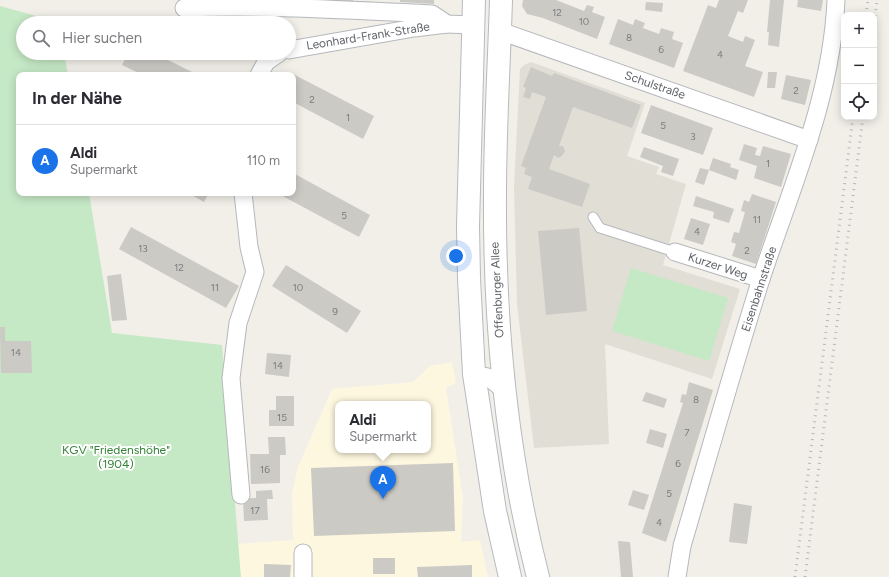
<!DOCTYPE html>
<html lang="de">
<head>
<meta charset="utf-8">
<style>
	:root { --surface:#fff; --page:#f2f2f3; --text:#2b2b33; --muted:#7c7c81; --line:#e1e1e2; --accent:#1a73e8 }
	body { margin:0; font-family:Figtree,sans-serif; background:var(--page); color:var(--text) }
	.controls { position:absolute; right:12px; top:12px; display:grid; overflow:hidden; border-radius:8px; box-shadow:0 2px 10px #0003 }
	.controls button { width:36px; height:36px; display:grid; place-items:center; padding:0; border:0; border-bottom:1px solid var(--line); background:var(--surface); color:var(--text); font:20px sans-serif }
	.you { position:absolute; left:456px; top:256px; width:14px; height:14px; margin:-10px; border:3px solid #fff; border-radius:50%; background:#1a73e8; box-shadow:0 0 0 6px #1a73e833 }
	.badge { display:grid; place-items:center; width:26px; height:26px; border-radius:50%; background:var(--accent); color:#fff; font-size:13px; font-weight:700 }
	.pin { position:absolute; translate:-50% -33px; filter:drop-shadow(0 1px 2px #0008) }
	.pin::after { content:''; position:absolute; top:21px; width:14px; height:12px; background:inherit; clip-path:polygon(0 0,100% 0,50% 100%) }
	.popup { position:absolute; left:335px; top:401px; width:96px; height:52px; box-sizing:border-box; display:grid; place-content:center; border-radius:8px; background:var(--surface); filter:drop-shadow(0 1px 3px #0005); font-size:13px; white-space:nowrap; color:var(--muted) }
	.popup b { font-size:15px; color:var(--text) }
	.popup::after { content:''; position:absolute; left:50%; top:100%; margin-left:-8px; border:8px solid transparent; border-top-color:var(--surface) }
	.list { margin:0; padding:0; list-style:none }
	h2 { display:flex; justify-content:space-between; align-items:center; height:52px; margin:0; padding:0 16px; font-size:17px }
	h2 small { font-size:13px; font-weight:400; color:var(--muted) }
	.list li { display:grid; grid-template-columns:26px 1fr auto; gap:12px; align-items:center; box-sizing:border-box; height:72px; padding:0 16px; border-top:1px solid var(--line) }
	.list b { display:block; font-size:15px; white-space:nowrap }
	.list p { margin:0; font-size:13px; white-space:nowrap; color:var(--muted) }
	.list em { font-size:13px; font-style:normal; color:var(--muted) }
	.icon { flex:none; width:22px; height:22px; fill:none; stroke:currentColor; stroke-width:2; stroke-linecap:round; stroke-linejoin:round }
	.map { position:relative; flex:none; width:889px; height:577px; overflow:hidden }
	.search { position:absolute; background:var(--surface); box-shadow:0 2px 10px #0003; left:16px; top:16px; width:280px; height:44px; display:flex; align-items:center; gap:10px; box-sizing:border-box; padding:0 14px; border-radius:22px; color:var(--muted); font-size:15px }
	.panel { position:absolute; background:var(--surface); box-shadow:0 2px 10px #0003; left:16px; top:72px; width:280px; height:124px; border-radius:8px }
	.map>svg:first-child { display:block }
</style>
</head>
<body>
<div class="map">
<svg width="889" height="577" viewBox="0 0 889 577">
	<rect width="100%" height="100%" fill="#f1efe8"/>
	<path fill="#fef7e0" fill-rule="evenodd" d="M 452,362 L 456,383 L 446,388 L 463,498 L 461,542 L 480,540 L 488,577 L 240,577 L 238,544 L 293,540 L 292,493 L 298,467 L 332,389 L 413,382 L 430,366 ZM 338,404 L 428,404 L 428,450 L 338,450 Z"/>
	<polygon fill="#e1ded6" points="531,62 645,103 627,156 659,167 656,174 686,184 663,265 740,289 712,379 605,344 609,444 534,448 517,304 514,187 520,69 524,65"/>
	<g fill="#c5e8c5">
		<polygon points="0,6 58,22 58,23 23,23 23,53 64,53 68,75 19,75 19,193 89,193 112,333 222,345 241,577 0,577"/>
		<polygon points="631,268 728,298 709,361 612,331"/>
	</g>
	<g fill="#cccac5">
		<polygon points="311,0 353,0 353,4"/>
		<polygon points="400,0 434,0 434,4 400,2"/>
		<polygon points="523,0 556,0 584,11 587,5 594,7 592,12 605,17 597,39 543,18 527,14 522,6"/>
		<polygon points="719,0 748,0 743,13 738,11 728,36 743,42 745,36 755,40 745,66 763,72 754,97 683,71 708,5 716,8"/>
		<polygon points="770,0 784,0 779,47 768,45 769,32 767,32"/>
		<polygon points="798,0 823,0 821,11 797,7"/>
		<polygon points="646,2 663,3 662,12 645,10"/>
		<polygon points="618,19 633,25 635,19 645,23 643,28 659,34 661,28 674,32 672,39 683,43 674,68 609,44"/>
		<polygon points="128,53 154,53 198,75 143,75 122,65"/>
		<polygon points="531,67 552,76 554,73 641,105 632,128 573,107 559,146 563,146 565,151 562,156 558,158 554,155 549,169 590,184 582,207 528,189 532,177 524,174 526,168 521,166 546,97 532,92 530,99 523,97 526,88 523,87"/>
		<polygon points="768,72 777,72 775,88 767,88"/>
		<polygon points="293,74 374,116 363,139 293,102"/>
		<polygon points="786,75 811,80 805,105 781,99"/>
		<polygon points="651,105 713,128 703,155 641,133"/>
		<polygon points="744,144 757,148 755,155 760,156 763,146 791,154 781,187 754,178 757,166 739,160"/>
		<polygon points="644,147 679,159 673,176 661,172 663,166 640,157"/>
		<polygon points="713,158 731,164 730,167 739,170 736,180 709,170"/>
		<polygon points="700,168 709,170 704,185 695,182"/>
		<polygon points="293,173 370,215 359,237 277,193 293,193"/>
		<polygon points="188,193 209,193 204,202"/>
		<polygon points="752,194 776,202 756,264 732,256 736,244 731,242 734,232 739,233 745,212 741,211 744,200 749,202"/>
		<polygon points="696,196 734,209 729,223 713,218 714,212 693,206"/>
		<polygon points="691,218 710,224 703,245 684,239"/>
		<polygon points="131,227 239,286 226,308 119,249"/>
		<polygon points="579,228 587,311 546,315 538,231"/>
		<polygon points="286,265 361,311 347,333 272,286"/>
		<polygon points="121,274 127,320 112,321 107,276"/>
		<polygon points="0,327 5,327 5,341 31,341 32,373 1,373"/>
		<polygon points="267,353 291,355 289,377 265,374"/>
		<polygon points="689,382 713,390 666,542 642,533 683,403 680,402 682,394 686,395"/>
		<polygon points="646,392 667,399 664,408 642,401"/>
		<polygon points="276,396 294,396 294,426 269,426 269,410 276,410"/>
		<polygon points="650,429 667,434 663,448 646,443"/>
		<polygon points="268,437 285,437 286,455 280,455 280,483 251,484 250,454 269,454"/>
		<polygon points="453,463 455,531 314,536 311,468"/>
		<polygon points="272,490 273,499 267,499 268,520 244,521 243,498 256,498 256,491"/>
		<polygon points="633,490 649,495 644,510 628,505"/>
		<polygon points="734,503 752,506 747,544 729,542"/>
		<polygon points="618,541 630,542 633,577 621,577"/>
		<rect x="373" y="558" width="22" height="16"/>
		<polygon points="264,564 291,565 290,577 264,577"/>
		<polygon points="472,565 472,577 418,577 417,567"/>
	</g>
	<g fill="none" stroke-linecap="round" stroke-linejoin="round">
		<defs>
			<polyline id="lane" points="593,217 600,228 675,252"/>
			<g id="street">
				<path d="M 184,8 C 267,5 349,10 432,14 L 447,24 L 473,25"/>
				<polyline points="500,31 809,140"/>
				<polyline points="289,50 414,28 447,24"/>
				<polyline points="259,75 266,62 279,53"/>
				<polyline points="675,252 761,279"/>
				<polyline points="474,374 488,377 504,390"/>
				<polyline points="241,495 231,378 238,323 255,272 249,247 243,193"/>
				<polyline points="303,553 303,577"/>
				<path d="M 677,577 L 682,546 C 708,457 733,368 761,279 C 791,188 832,97 836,0"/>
			</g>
			<g id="secondary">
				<polyline points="474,0 468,226 469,278 474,374 495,511 510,577"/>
				<path d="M 501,0 C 499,65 495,129 495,193 C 494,322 506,452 538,577"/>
			</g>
		</defs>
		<use href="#lane" stroke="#b5b8bc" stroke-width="11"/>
		<use href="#street" stroke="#b5b8bc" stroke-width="19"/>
		<use href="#secondary" stroke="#b6babf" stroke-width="24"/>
		<use href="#lane" stroke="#fff" stroke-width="9"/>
		<use href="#street" stroke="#fff" stroke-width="17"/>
		<use href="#secondary" stroke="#fff" stroke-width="22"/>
		<g stroke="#b6b7b8" stroke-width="3" stroke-dasharray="1 5" stroke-linecap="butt">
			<polyline points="866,15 868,0"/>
			<polyline points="874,28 877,0"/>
			<polyline points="795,577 853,117"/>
			<polyline points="805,577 863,117"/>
		</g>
	</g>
	<g text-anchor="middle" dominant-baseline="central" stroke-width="4" stroke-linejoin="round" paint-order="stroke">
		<g font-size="10" fill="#7a7d7f">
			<text x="557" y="12">12</text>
			<text x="584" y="21">10</text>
			<text x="629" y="37">8</text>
			<text x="661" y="49">6</text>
			<text x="720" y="54">4</text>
			<text x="796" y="90">2</text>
			<text x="312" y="99">2</text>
			<text x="348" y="117">1</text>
			<text x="663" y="125">5</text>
			<text x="693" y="136">3</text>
			<text x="768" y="163">1</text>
			<text x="344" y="215">5</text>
			<text x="757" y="219">11</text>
			<text x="697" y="231">4</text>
			<text x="143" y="248">13</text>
			<text x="747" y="250">2</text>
			<text x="179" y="267">12</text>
			<text x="215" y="287">11</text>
			<text x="298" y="287">10</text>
			<text x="335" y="311">9</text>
			<text x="16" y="352">14</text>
			<text x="278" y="365">14</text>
			<text x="696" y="399">8</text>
			<text x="282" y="417">15</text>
			<text x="687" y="432">7</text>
			<text x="678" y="463">6</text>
			<text x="265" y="469">16</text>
			<text x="669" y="493">5</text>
			<text x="255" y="510">17</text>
			<text x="659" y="522">4</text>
		</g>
		<g font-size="12" fill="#5f6368" stroke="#fff">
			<text transform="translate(368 36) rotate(-9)">Leonhard-Frank-Straße</text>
			<text transform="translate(655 85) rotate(19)">Schulstraße</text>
			<text transform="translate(718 266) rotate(18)">Kurzer Weg</text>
			<text transform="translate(759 289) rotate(-72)">Eisenbahnstraße</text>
			<text transform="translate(497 290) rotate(-93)">Offenburger Allee</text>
		</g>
		<g font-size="12" fill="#348238" stroke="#fff">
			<text x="116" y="450">KGV "Friedenshöhe"<tspan x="116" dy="14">(1904)</tspan></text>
		</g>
	</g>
</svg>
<div class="controls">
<button>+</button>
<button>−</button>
<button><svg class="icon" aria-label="locate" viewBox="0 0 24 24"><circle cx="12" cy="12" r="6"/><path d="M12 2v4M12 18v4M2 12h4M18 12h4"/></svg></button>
</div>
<div class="you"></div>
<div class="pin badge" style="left:383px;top:499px">A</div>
<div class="popup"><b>Aldi</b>Supermarkt</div>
<div class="search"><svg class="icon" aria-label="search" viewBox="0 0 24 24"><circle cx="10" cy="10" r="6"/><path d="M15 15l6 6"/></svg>Hier suchen</div>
<section class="panel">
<h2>In der Nähe<small></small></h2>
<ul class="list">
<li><span class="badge">A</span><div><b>Aldi</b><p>Supermarkt</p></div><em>110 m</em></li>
</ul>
</section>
</div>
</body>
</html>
